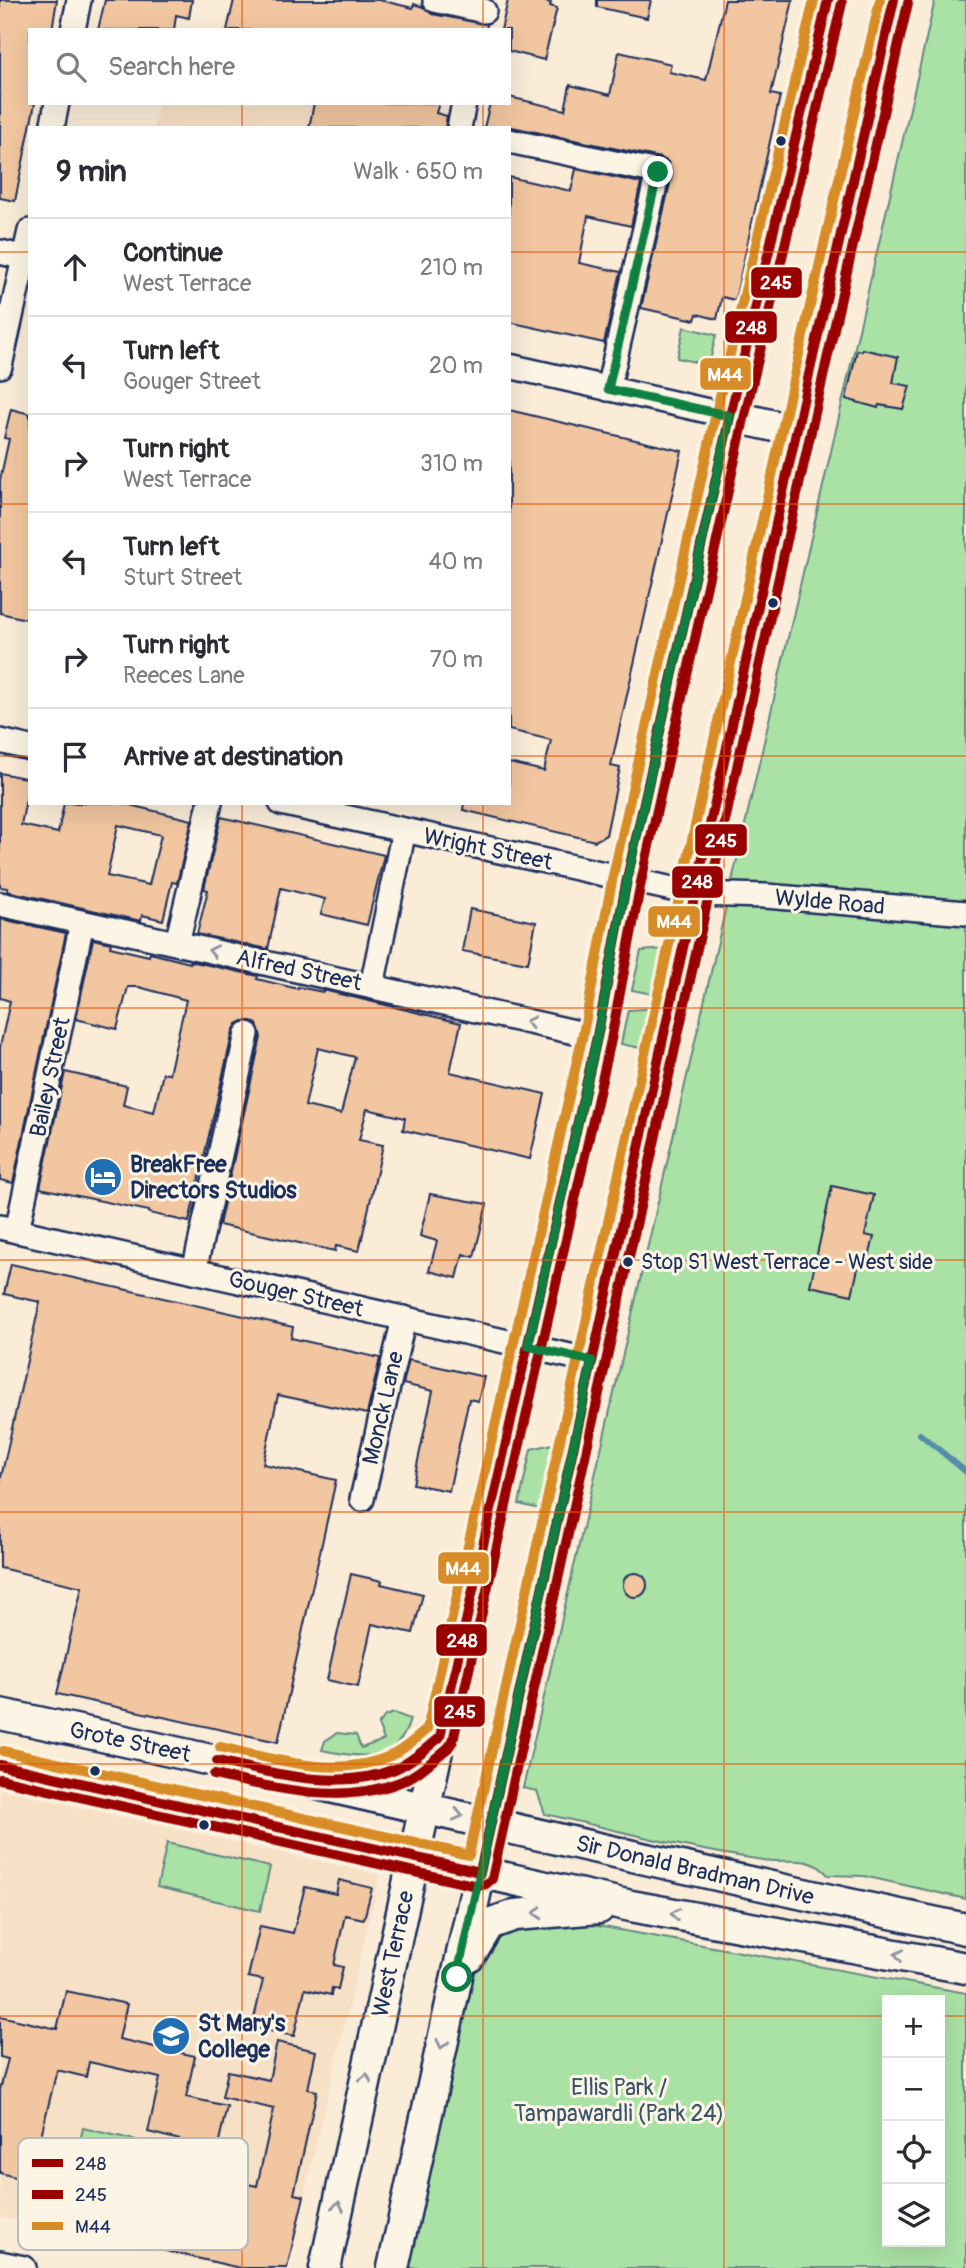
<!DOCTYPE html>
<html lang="en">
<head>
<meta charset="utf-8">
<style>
	:root { --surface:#fff; --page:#f7f7f7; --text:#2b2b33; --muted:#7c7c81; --line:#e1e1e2 }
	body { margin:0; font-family:Pangolin,sans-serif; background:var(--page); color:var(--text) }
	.controls { position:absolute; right:21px; bottom:21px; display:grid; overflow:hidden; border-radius:0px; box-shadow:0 7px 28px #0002 }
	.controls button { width:63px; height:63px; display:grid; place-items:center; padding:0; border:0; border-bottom:2px solid var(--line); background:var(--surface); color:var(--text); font:35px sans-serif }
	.stop { position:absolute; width:21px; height:21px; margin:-16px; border:5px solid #0b8043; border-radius:50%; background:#fff }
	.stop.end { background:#0b8043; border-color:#fff; box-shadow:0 2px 7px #0008 }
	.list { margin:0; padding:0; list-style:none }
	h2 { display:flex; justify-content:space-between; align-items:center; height:91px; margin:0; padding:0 28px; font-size:30px }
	h2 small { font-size:23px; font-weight:400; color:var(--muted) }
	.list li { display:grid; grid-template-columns:46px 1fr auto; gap:21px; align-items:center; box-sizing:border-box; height:98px; padding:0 28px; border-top:2px solid var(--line) }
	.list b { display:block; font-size:26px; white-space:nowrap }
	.list p { margin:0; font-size:23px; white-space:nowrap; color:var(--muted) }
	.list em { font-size:23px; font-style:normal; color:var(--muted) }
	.icon { flex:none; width:38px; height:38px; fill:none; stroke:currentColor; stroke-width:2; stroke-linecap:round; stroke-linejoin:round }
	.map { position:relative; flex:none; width:966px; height:2268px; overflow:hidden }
	.search { position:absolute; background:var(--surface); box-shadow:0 7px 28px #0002; left:28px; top:28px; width:483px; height:77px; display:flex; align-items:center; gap:18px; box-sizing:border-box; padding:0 24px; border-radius:0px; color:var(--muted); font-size:26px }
	.panel { position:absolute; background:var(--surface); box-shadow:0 7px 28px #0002; left:28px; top:126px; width:483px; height:679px; border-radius:0px }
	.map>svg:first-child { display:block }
</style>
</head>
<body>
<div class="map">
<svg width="966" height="2268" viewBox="0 0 966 2268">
	<rect width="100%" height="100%" fill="#faecd7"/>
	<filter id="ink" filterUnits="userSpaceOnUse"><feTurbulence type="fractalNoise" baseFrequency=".0143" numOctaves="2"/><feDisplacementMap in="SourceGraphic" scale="14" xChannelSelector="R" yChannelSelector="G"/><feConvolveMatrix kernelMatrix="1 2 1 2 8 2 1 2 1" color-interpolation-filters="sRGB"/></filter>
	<g filter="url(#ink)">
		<g fill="#f7e1c6">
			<polygon points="159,103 357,103 351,128 154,128"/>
			<polygon points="0,1789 380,1875 287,2268 230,2268 0,2217"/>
		</g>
		<g fill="#aae2a6" stroke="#628882" stroke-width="2" fill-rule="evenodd">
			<path d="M 935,0 L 966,0 L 966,1899 L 864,1876 L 828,1875 C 808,1853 788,1864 763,1860 C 690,1850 617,1830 545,1814 L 537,1791 L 523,1788 Z"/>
			<polygon points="684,327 716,335 709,365 677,358"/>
			<polygon points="665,949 665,961 658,995 632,990 641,951"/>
			<polygon points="656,1008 641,1048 621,1044 628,1010"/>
			<polygon points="561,1442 544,1510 519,1504 531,1449"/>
			<path d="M 394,1713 L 410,1719 C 399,1764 358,1758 322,1750 L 325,1741 L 337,1733 L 356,1735 L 361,1748 L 384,1740 L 378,1725 L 385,1716 Z"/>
			<polygon points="167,1843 270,1867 260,1911 157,1887"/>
			<path d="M 576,1922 L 966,1993 L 966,2268 L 409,2268 L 474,1960 L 507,1930 ZM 887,2000 L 940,2000 L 940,2242 L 887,2242 Z"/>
			<path d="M 83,2128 L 157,2145 L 151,2176 L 168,2180 L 153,2248 L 123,2242 L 127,2226 C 118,2213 98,2207 83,2209 L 81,2214 L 64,2210 Z"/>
		</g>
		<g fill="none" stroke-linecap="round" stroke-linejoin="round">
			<polyline stroke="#558ca8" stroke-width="6" points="920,1434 966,1472"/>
		</g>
		<g fill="#f1c6a0" stroke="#1b2f5e" stroke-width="2" fill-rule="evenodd">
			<polygon points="0,0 57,0 52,30 30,30 30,103 35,103 15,201 0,198"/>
			<polygon points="105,0 192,0 189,18 176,15 174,30 98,30"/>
			<polygon points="234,0 379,0 413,8 414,4 423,7 432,14 487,24 486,30 227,30"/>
			<polygon points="508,0 538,0 551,3 550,6 557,8 544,60 509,51 509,30 501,30"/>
			<polygon points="597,0 651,0 647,18 597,7"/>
			<polygon points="725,0 793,0 771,94 780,96 735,300 722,297 717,319 697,314 695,320 641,308 672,175 668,162 661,158 512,127 484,128 490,103 509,103 509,97 565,110 570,85 610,95 619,52 671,64 669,72 706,80"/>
			<polygon points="314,103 439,103 436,113 447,116 445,128 309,128"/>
			<polygon points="576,169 641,183 631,226 588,216 579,263 621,272 604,343 509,322 509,177 571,191"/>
			<polygon points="862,349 898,357 893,383 910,386 903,409 879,405 878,408 846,399 857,350 862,351"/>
			<polygon points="11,409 30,414 30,620 0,613 0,480 9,439 4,438"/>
			<polygon points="509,410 682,451 611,766 620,768 616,787 606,835 595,841 463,810 464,803 509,803 509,763 544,771 551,740 509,730"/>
			<path d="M 0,773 L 30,779 L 21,825 L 58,833 L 64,803 L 121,803 L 192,820 L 177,883 L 172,882 L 163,920 L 142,915 L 141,921 L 7,891 L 8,888 L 0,887 ZM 118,825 L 161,835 L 149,885 L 107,876 Z"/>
			<polygon points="221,817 384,855 367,925 321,914 325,899 281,888 268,949 197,934 208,890 204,889"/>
			<polygon points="470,909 536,922 528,963 462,951"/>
			<polygon points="1,919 66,933 13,1183 0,1180 0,1047 10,1001 0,998"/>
			<path d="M 93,939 L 111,943 L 110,947 L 149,956 L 150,953 L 190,963 L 190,961 L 258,976 L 257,979 L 298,989 L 298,987 L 323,992 L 323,990 L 461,1023 L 450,1072 L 545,1094 L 530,1159 L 403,1130 L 405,1118 L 367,1109 L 359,1140 L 383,1145 L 359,1251 L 336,1246 L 335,1251 L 219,1225 L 261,1037 L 257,1024 L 251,1021 L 243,1021 L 237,1024 L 233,1031 L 189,1222 L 149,1213 L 149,1211 L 40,1188 L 65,1072 L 127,1086 L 123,1105 L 154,1112 L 163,1073 L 169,1074 L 186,1000 L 139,987 L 128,987 L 117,1029 L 76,1019 ZM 318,1048 L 355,1057 L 341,1114 L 305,1106 Z"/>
			<polygon points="832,1186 874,1195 865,1235 874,1237 867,1266 859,1264 852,1295 810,1286"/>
			<polygon points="430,1194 487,1204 474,1257 463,1254 457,1278 429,1271 437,1241 420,1236"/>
			<polygon points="11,1264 293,1327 291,1338 380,1358 367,1414 278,1395 263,1464 336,1480 278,1742 57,1694 82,1587 0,1568 0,1482 40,1302 4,1294"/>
			<polygon points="409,1360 484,1377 478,1401 469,1399 449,1491 413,1484 433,1391 403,1384"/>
			<circle cx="635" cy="1585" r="12"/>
			<polygon points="351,1574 382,1581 381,1584 423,1594 413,1633 372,1624 358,1687 327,1680"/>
			<polygon points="339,1880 372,1888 364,1919 345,1915 334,1965 343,1967 338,1989 332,1988 331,1995 305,1989 294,2036 252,2027 263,1980 248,1977 260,1926 293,1933 305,1887 336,1894"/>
			<polygon points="66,1991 127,2004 119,2039 195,2056 186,2097 227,2106 211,2176 257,2186 274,2109 222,2097 228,2071 269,2080 277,2042 316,2051 308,2089 317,2091 294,2194 304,2196 287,2268 240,2268 157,2249 180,2140 148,2132 160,2078 89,2062 86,2077 57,2070 30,2181 0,2173 0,2090 8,2059 0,2057 0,2016 57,2029"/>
		</g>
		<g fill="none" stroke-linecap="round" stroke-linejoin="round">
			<defs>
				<g id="minor">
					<polyline points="435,0 484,11"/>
					<polyline points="73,30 79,0"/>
					<polyline points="52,128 57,103"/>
					<polyline points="459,128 464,103"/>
					<polyline points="509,141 658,172 608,389"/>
					<polyline points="0,252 30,259"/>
					<polyline points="0,366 30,231"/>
					<polyline points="509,366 730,416"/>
					<polyline points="0,741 30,748"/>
					<polyline points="281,803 695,894 766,896 966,913"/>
					<polyline points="0,904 597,1037"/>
					<polyline points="177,943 210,803"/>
					<polyline points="372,986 404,830"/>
					<polyline points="0,1227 592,1361"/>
					<polyline points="17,1231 82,923"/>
					<polyline points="194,1271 247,1034"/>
					<polyline points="362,1499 404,1318"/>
					<polyline points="0,2263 24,2268"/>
				</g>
				<g id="major">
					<polyline points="730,416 797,431"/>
					<path d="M 0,1714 C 323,1782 643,1862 966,1929"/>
					<polyline points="0,1765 631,1906 966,1968"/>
					<polyline points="338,1777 372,1776 398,1768 440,1737"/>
					<polyline points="469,1957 489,1924 515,1915 599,1908"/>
					<polyline points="325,2268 440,1737 597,1037 627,879 730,416 828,0"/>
					<polyline points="393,2268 805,392 894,0"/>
				</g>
			</defs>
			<use href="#minor" stroke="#1b2f5e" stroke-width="28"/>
			<use href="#major" stroke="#1b2f5e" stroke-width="35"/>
			<use href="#minor" stroke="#fcf5e5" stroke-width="23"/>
			<use href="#major" stroke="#fcf5e5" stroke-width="30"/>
			<defs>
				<g id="bus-1">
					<path d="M 217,1761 C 274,1773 339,1792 395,1769 C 412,1762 426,1748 440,1737 L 597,1037 L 627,879 L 730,416 L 828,0"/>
					<polyline points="0,1765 480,1872 805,392 894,0"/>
				</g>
				<g id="bus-2">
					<path d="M 214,1775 C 274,1788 340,1806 400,1782 C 418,1775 433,1760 448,1748 L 453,1741 L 611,1040 L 641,882 L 744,419 L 842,3"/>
					<polyline points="0,1779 477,1886 486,1884 492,1879 819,395 908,3"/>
				</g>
				<g id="bus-3">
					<path d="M 220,1747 C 273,1759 340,1780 392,1755 C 405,1749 416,1738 427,1729 L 583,1034 L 613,876 L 716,413 L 814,0"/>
					<polyline points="3,1751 469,1855 791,389 880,0"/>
				</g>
			</defs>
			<use href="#bus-1" stroke="#fcf5e5" stroke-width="16"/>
			<use href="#bus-2" stroke="#fcf5e5" stroke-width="16"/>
			<use href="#bus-3" stroke="#fcf5e5" stroke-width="16"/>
			<use href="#bus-1" stroke="#900" stroke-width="10"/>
			<use href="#bus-2" stroke="#900" stroke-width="10"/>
			<use href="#bus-3" stroke="#d88c28" stroke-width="10"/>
		</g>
		<defs><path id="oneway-chevron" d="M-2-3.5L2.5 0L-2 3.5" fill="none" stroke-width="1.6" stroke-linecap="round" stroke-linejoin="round" transform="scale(1.75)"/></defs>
		<g stroke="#8c92a2">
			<use href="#oneway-chevron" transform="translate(213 951) rotate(-168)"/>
			<use href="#oneway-chevron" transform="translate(530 1022) rotate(-168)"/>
			<use href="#oneway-chevron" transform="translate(458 1815) rotate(13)"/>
			<use href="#oneway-chevron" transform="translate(538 1913) rotate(175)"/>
			<use href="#oneway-chevron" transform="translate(675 1914) rotate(-170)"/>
			<use href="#oneway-chevron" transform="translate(899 1955) rotate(-169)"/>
			<use href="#oneway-chevron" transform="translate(442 2044) rotate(102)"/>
			<use href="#oneway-chevron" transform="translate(366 2078) rotate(-78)"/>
			<use href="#oneway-chevron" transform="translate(338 2206) rotate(-78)"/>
		</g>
	</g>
	<g fill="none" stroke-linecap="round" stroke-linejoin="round" filter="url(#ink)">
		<polyline stroke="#0b8043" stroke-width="9" points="457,1977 592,1361 528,1346 597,1037 627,880 730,416 608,389 658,172"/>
	</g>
	<path fill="none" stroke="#e8590c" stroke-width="2" stroke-opacity="0.55" d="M 242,0 L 242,30M 483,0 L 483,30M 724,0 L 724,2268M 242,103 L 242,128M 483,103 L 483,128M 0,252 L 30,252M 509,252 L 966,252M 0,504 L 30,504M 509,504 L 966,504M 0,756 L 30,756M 509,756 L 966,756M 242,803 L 242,2268M 483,803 L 483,2268M 0,1008 L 966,1008M 0,1260 L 966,1260M 0,1512 L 966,1512M 0,1764 L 966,1764M 0,2016 L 887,2016M 940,2016 L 966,2016"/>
	<defs>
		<symbol id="hotel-disc" viewBox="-11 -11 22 22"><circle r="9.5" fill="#1f6fb2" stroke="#fcf5e5"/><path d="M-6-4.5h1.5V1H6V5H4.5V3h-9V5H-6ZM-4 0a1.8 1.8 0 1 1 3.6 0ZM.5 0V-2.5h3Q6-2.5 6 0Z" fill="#fff"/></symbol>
		<symbol id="university-disc" viewBox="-11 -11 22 22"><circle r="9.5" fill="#1f6fb2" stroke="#fcf5e5"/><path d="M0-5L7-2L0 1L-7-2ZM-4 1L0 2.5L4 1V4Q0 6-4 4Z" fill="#fff"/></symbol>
	</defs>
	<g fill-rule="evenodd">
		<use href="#hotel-disc" x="81" y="1155" width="44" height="44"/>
		<use href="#university-disc" x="149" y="2014" width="44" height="44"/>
	</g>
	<g fill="#1b2f5e" stroke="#fcf5e5" stroke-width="2.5">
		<circle cx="781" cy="141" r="6"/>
		<circle cx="773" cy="603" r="6"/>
		<circle cx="628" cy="1262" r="6"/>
		<circle cx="95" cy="1771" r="6"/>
		<circle cx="204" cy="1825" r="6"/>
	</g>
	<g text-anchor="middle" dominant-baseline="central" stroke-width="6" stroke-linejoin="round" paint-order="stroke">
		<g font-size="21" fill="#1b2f5e" stroke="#fcf5e5" text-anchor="start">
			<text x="641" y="1262">Stop S1 West Terrace - West side</text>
		</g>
		<g font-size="23" fill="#1b2f5e" stroke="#fcf5e5">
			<text transform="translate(488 849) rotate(12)">Wright Street</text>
			<text transform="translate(830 902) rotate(5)">Wylde Road</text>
			<text transform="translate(299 970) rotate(12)">Alfred Street</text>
			<text transform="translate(50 1077) rotate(-78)">Bailey Street</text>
			<text transform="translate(296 1294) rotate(13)">Gouger Street</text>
			<text transform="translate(383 1408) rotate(-77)">Monck Lane</text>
			<text transform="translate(130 1742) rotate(12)">Grote Street</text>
			<text transform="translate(695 1870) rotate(13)">Sir Donald Bradman Drive</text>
			<text transform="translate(393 1954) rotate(-78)">West Terrace</text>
		</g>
		<g font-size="23" font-weight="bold" fill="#1b2f5e" stroke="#fcf5e5" text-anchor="start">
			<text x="130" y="1164">BreakFree<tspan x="130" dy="26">Directors Studios</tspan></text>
			<text x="198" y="2023">St Mary's<tspan x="198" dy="26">College</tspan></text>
		</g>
		<g font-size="23" fill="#38536c" stroke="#fcf5e5">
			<text x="619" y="2087">Ellis Park /<tspan x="619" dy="26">Tampawardli (Park 24)</tspan></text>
		</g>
	</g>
	<rect x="18" y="2138" width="230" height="112" rx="10" fill="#fcf5e5" stroke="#b8babc" stroke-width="2"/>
	<rect x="32" y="2159" width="31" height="8" fill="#900"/>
	<rect x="32" y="2190" width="31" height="9" fill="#900"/>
	<rect x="32" y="2222" width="31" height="8" fill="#d88c28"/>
	<g font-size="19" fill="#1b2f5e">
		<text x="75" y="2170">248</text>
		<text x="75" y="2201">245</text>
		<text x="75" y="2233">M44</text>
	</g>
	<g stroke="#fcf5e5" stroke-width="2.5">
		<rect x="750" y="266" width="53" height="33" rx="7" fill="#900"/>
		<rect x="724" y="310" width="54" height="34" rx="7" fill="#900"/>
		<rect x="699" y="357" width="53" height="34" rx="7" fill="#d88c28"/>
		<rect x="694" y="823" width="54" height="34" rx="7" fill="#900"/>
		<rect x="671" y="865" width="53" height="34" rx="7" fill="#900"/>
		<rect x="647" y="905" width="54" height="33" rx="7" fill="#d88c28"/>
		<rect x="437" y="1551" width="53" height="34" rx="7" fill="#d88c28"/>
		<rect x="435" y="1623" width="53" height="34" rx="7" fill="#900"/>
		<rect x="433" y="1695" width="53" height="33" rx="7" fill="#900"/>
	</g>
	<g font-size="19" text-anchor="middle" font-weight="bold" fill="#fff">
		<text x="776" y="289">245</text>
		<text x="751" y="334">248</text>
		<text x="725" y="381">M44</text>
		<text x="721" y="847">245</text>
		<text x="697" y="888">248</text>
		<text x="674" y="928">M44</text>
		<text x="463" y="1575">M44</text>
		<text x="462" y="1647">248</text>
		<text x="460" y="1718">245</text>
	</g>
</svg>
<div class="controls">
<button>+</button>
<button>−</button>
<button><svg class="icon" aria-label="locate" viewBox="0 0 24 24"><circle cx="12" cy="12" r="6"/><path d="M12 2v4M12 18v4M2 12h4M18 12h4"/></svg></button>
<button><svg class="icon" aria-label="layers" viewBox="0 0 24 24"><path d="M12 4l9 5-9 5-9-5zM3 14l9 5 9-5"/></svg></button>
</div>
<div class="stop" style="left:457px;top:1977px"></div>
<div class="stop end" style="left:658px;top:172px"></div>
<div class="search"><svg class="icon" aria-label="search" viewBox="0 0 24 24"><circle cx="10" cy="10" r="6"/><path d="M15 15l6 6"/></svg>Search here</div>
<section class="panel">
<h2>9 min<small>Walk · 650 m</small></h2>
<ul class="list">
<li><svg class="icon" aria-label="ahead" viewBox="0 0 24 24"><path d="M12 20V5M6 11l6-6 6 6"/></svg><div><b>Continue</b><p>West Terrace</p></div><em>210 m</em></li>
<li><svg class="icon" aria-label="left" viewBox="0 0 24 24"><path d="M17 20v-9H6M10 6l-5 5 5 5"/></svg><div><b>Turn left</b><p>Gouger Street</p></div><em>20 m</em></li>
<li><svg class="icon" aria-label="right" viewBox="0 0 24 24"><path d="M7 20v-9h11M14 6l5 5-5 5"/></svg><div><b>Turn right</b><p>West Terrace</p></div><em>310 m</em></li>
<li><svg class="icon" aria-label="left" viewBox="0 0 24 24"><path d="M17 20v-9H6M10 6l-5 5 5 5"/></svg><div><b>Turn left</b><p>Sturt Street</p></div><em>40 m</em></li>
<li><svg class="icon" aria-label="right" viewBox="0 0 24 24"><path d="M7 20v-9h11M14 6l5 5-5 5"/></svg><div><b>Turn right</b><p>Reeces Lane</p></div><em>70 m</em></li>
<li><svg class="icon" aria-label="arrive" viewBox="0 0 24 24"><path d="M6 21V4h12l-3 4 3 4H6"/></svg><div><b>Arrive at destination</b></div></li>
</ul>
</section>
</div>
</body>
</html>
